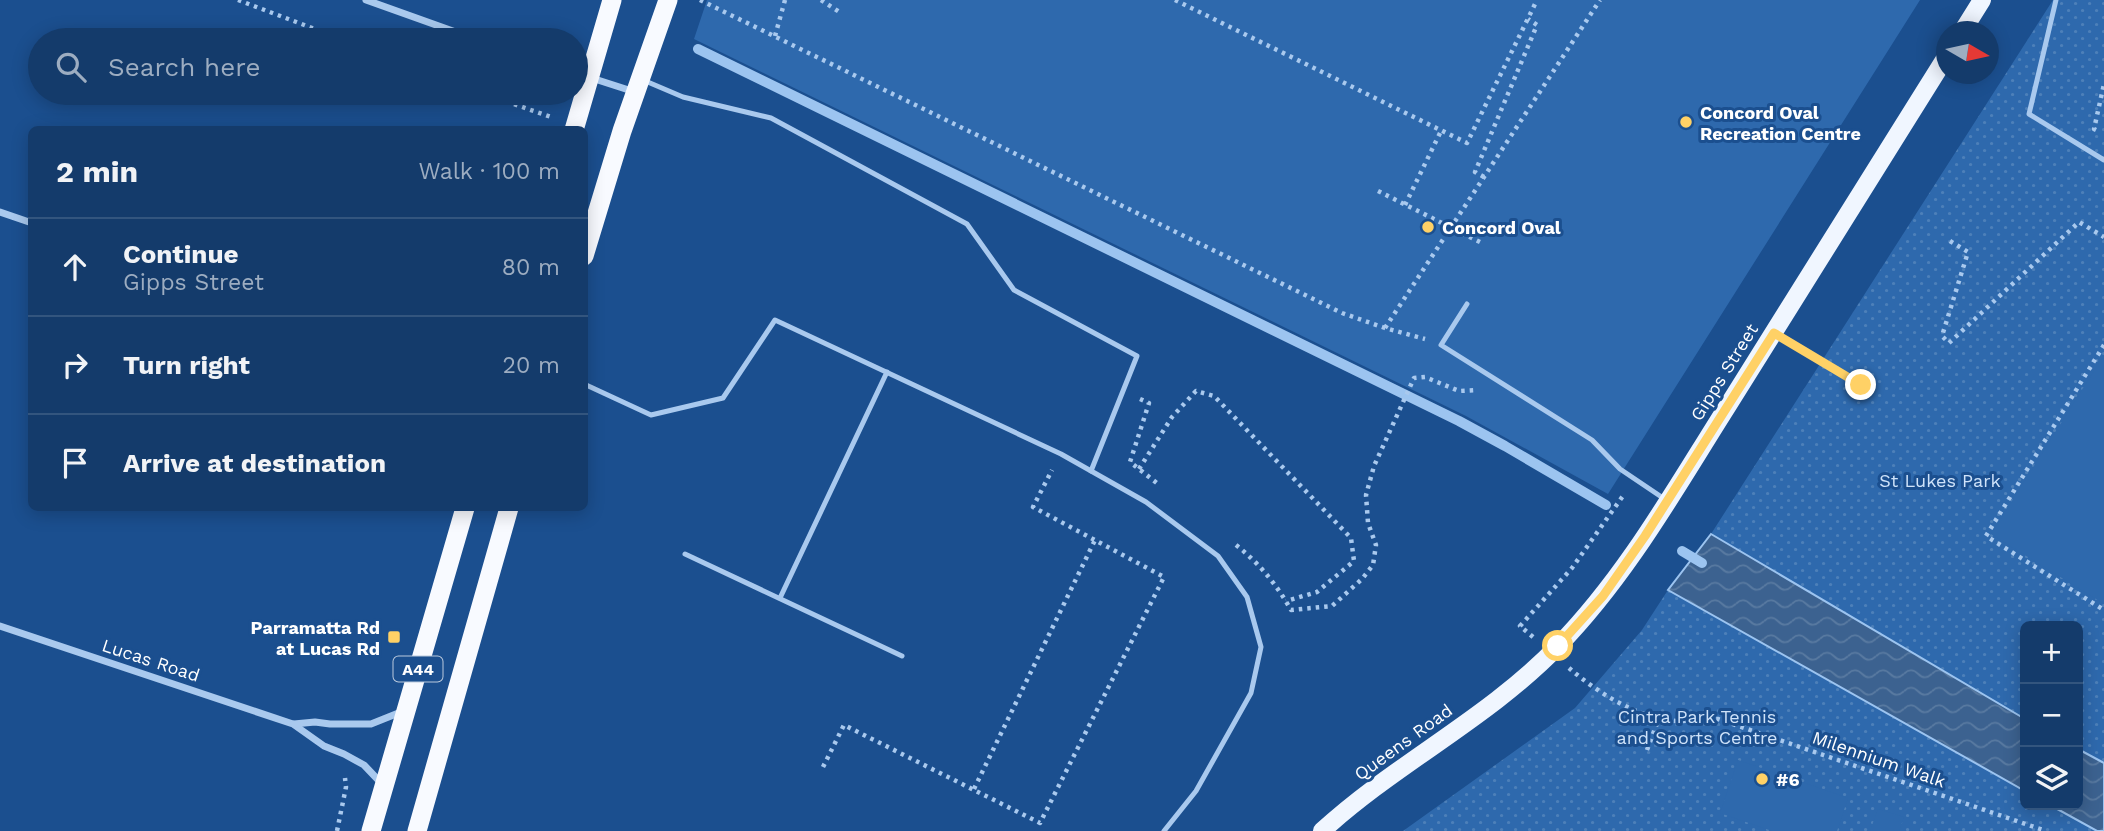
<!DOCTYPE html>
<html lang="en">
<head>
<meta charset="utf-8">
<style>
	:root { --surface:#143b6b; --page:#1d4271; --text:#f1f3f6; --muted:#9dadc1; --line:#33557e }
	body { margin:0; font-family:"Work Sans",sans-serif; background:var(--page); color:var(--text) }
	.controls { position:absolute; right:21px; bottom:21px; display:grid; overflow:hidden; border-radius:10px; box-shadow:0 4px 18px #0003 }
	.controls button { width:63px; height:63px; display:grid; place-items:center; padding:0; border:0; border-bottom:2px solid var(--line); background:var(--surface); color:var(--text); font:35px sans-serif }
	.compass { position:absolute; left:1936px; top:21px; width:63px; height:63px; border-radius:50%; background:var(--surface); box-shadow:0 4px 18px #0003; rotate:99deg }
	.stop { position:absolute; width:21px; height:21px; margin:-16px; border:5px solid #ffd166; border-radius:50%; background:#fff }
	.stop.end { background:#ffd166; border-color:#fff; box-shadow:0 2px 7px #0008 }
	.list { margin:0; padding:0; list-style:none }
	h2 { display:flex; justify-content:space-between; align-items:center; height:91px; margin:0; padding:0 28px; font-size:30px }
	h2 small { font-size:23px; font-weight:400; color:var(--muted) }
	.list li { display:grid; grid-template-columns:46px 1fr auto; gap:21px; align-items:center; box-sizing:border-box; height:98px; padding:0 28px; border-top:2px solid var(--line) }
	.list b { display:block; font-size:26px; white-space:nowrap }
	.list p { margin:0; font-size:23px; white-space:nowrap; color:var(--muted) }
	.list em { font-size:23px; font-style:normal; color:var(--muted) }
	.icon { flex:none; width:38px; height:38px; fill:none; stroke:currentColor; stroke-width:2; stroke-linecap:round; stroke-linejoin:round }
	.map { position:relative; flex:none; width:2104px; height:831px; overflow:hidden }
	.search { position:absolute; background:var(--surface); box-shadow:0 4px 18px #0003; left:28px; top:28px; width:560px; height:77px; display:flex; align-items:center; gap:18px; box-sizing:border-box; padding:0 24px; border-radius:38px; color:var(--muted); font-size:26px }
	.panel { position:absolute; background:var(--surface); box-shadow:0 4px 18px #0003; left:28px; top:126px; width:560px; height:385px; border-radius:10px }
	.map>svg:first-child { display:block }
</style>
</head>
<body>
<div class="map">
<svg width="2104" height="831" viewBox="0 0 2104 831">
	<defs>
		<pattern id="green-dots" width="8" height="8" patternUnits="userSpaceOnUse" patternTransform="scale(1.75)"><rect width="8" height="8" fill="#2e69ad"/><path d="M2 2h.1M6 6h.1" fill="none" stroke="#4d80b9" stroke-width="1.8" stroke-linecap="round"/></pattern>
		<pattern id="water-waves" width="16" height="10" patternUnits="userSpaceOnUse" patternTransform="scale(1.75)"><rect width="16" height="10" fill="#3c6290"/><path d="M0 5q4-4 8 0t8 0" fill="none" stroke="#597aa1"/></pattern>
	</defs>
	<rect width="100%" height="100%" fill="#1b4f8f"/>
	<g fill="url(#green-dots)">
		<polygon points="2053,0 2104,0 2104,763 2078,749 2078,626 2025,626 2025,719 1711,534"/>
		<polygon points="1668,590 2025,791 2025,805 2050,805 2097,831 1403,831 1575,708 1642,630"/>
	</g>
	<g fill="#2e69ad">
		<polygon points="707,0 1920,0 1608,494 1466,416 694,39"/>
		<polygon points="2104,355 2104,604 1991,534"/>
		<polygon points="1738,760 1848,798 1837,831 1772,831 1720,813"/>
		<polygon points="1878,809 1904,817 1899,831 1870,831"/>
	</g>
	<g fill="url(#water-waves)" stroke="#9cc4f0" stroke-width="2">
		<polygon points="1711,534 2025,719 2025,791 1668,590"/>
		<polygon points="2078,749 2104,763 2104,831 2097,831 2050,805 2078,805"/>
	</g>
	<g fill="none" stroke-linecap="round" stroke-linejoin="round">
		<g stroke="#9cc4f0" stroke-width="10">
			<polyline points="698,49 1459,421 1505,446 1606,505"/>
			<polyline points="1682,551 1702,563"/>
		</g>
		<g stroke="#a9c9ee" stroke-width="4.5" stroke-dasharray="3.5 5" stroke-linecap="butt">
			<polyline points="238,0 344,40"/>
			<polyline points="700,0 1342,313 1385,328 1425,339"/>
			<polyline points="821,0 841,13"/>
			<polyline points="1175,0 1467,143 1537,0"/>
			<polyline points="775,36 785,0"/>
			<polyline points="482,93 551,117"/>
			<polyline points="2096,130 2094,129 2104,84"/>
			<polyline points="1484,177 1475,172 1537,25 1528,19"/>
			<polyline points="1378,191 1484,244"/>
			<polyline points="1405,205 1441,131"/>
			<polyline points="1950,241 1968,252 1942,336 1949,343 2079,222 2104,237"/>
			<polyline points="1385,328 1600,0"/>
			<polyline points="2104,345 1986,536 2104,610"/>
			<polyline points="1140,399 1149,403 1130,462 1158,484"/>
			<polyline points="1139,469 1172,417 1196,391 1214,396 1351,538 1354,561 1317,592 1286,601"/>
			<path d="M 1236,545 C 1259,563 1277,585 1291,610 L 1332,606 L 1362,579 L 1373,565 L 1376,545 L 1368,523 L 1366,495 L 1374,466 L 1414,378 L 1425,377 L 1459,391 L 1477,390"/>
			<polyline points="1533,637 1520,626 1572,568 1625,493"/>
			<path d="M 1569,668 C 1598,693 1640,720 1680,721 C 1693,721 1705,719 1718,719 L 2046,831"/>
			<polyline points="1647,750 1659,718"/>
			<polyline points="823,767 844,725 1040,823 1164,577 1033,507 1052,470"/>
			<polyline points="974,789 1095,540"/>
			<polyline points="337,831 346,787 345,778"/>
		</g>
		<g stroke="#a9c9ee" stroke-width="5">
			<polyline points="2056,0 2029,114 2104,160"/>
			<polyline points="643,80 683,97 771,118 967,224 1014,290 1137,356 1091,471"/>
			<polyline points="1467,304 1441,345 1592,440 1620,469 1666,500"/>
			<polyline points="1777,335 1861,385"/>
			<polyline points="584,384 651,415 723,398 775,320 1061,454 1146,502 1218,556 1247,597 1261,647 1251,693 1196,791 1164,831"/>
			<polyline points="685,554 902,656"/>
			<polyline points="780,598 887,372"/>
		</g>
		<g stroke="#a9c9ee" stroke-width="7">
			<polyline points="366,0 478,40"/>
			<polyline points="576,73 635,92"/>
			<polyline points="0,212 32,223"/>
			<polyline points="0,626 293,724 324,746 344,754 364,765 383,785"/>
			<polyline points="294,724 315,722 330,724 371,724 401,712"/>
		</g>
		<g stroke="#f0f6ff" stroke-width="18">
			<polyline points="1962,32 1982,0"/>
			<path d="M 1322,831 C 1396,763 1489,718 1559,645 C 1627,575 1675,489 1727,407 C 1800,290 1874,174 1946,57"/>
		</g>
		<g stroke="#f8faff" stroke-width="19">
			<polyline points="574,130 612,0"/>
			<polyline points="584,256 622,131 668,0"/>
			<polyline points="371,831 465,508"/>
			<polyline points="417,831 509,508"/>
		</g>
	</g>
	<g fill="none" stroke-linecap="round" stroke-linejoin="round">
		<polyline stroke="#ffd166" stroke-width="9" points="1558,646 1603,596 1645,536 1774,333 1861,385"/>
	</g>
	<g fill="#ffd166" stroke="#1b4f8f" stroke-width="2.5">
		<circle cx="1686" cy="122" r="7"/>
		<circle cx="1428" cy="227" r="7"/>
		<rect x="387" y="630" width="14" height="14" rx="3.5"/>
		<circle cx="1762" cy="779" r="7"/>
	</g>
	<g text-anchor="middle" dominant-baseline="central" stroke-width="6" stroke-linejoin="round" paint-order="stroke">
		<rect fill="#1b4f8f" stroke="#bbcadd" stroke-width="2" x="393.5" y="656.5" width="49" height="25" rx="5"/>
		<g font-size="16" font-weight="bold" fill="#fff">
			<text x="418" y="669">A44</text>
		</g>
		<g font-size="18" font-weight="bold" fill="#fff" stroke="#1b4f8f" text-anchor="start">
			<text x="1700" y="112">Concord Oval<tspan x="1700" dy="21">Recreation Centre</tspan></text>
			<text x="1442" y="227">Concord Oval</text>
			<text x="380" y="627" text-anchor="end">Parramatta Rd<tspan x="380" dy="21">at Lucas Rd</tspan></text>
			<text x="1776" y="779">#6</text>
		</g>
		<g font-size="18" fill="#fff" stroke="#1b4f8f">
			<text transform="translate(1724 372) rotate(-58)">Gipps Street</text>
			<text transform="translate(151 660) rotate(18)">Lucas Road</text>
			<text transform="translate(1403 742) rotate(-36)">Queens Road</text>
			<text transform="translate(1879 759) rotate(19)">Milennium Walk</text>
		</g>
		<g font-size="18" fill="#cfe3fa" stroke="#1b4f8f">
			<text x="1940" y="480">St Lukes Park</text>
			<text x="1697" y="716">Cintra Park Tennis<tspan x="1697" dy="21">and Sports Centre</tspan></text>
		</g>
	</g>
</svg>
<div class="controls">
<button>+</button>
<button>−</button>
<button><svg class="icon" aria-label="layers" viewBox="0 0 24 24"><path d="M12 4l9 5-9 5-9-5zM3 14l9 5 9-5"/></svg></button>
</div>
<svg class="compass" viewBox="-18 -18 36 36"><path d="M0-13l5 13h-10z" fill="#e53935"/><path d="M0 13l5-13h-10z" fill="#9dadc1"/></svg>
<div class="stop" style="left:1558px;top:646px"></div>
<div class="stop end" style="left:1861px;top:385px"></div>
<div class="search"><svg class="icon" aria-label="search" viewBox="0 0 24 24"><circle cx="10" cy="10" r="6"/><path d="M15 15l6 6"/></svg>Search here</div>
<section class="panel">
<h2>2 min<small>Walk · 100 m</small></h2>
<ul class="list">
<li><svg class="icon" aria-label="ahead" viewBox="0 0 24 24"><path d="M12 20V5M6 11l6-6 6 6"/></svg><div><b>Continue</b><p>Gipps Street</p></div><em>80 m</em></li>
<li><svg class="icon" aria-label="right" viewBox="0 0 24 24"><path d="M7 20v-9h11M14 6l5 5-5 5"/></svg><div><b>Turn right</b></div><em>20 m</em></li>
<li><svg class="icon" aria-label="arrive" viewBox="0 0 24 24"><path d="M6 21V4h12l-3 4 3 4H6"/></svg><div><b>Arrive at destination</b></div></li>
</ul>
</section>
</div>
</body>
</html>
